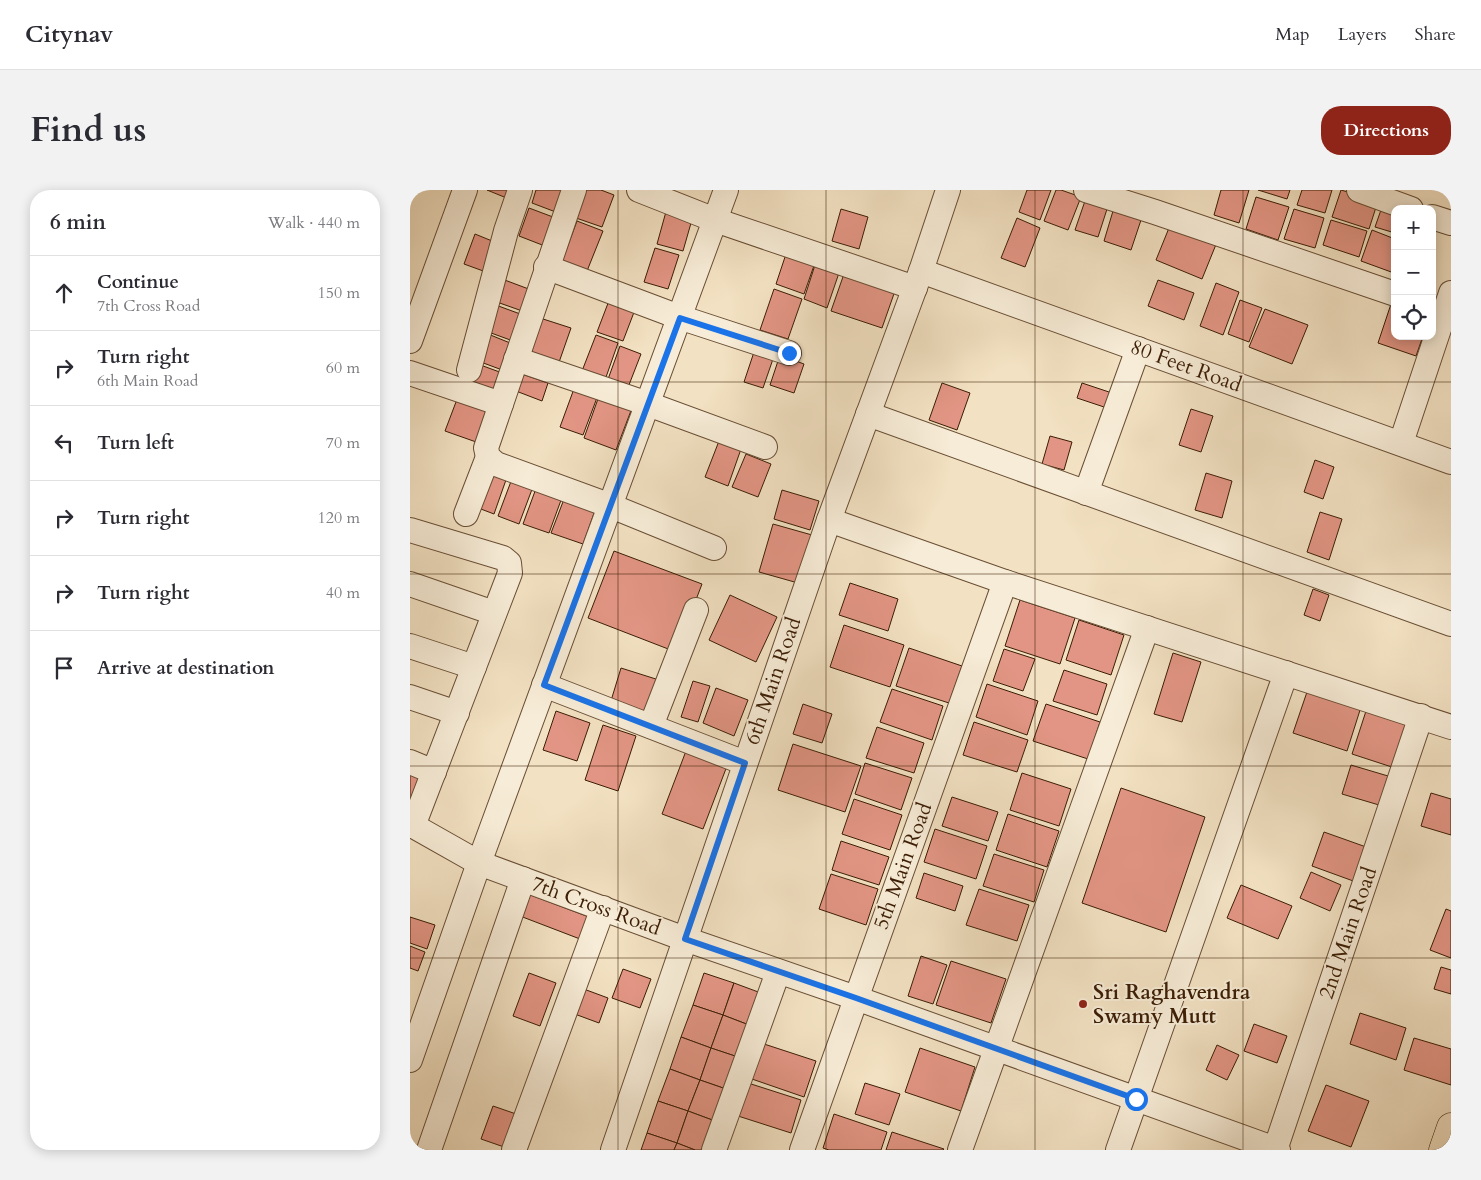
<!DOCTYPE html>
<html lang="en">
<head>
<meta charset="utf-8">
<style>
	:root { --surface:#fff; --page:#f2f2f3; --text:#2b2b33; --muted:#7c7c81; --line:#e1e1e2; --accent:#8f2418 }
	body { margin:0; font-family:Cardo,serif; background:var(--page); color:var(--text) }
	.controls { position:absolute; right:15px; top:15px; display:grid; overflow:hidden; border-radius:10px; box-shadow:0 2px 12px #0003 }
	.controls button { width:45px; height:45px; display:grid; place-items:center; padding:0; border:0; border-bottom:1px solid var(--line); background:var(--surface); color:var(--text); font:25px sans-serif }
	.stop { position:absolute; width:15px; height:15px; margin:-11px; border:4px solid #1a73e8; border-radius:50%; background:#fff }
	.stop.end { background:#1a73e8; border-color:#fff; box-shadow:0 1px 5px #0008 }
	.list { margin:0; padding:0; list-style:none }
	h2 { display:flex; justify-content:space-between; align-items:center; height:65px; margin:0; padding:0 20px; font-size:21px }
	h2 small { font-size:16px; font-weight:400; color:var(--muted) }
	.list li { display:grid; grid-template-columns:32px 1fr auto; gap:15px; align-items:center; box-sizing:border-box; height:75px; padding:0 20px; border-top:1px solid var(--line) }
	.list b { display:block; font-size:19px; white-space:nowrap }
	.list p { margin:0; font-size:16px; white-space:nowrap; color:var(--muted) }
	.list em { font-size:16px; font-style:normal; color:var(--muted) }
	.icon { flex:none; width:28px; height:28px; fill:none; stroke:currentColor; stroke-width:2; stroke-linecap:round; stroke-linejoin:round }
	.map { position:relative; flex:none; width:1041px; height:960px; overflow:hidden; border-radius:20px }
	header { display:flex; align-items:center; gap:30px; box-sizing:border-box; height:70px; padding:0 25px; background:var(--surface); border-bottom:1px solid var(--line) }
	header strong { font-size:24px }
	nav { display:flex; gap:28px; margin-inline-start:auto; font-size:18px }
	.intro { display:flex; align-items:center; justify-content:space-between; box-sizing:border-box; height:120px; padding:0 30px }
	h1 { margin:0; font-size:35px }
	.button { padding:12px 22px; border-radius:20px; background:var(--accent); color:#fff; font-size:18px; font-weight:700 }
	main { display:flex; gap:30px; padding:0 30px }
	aside { flex:1; background:var(--surface); border-radius:20px; box-shadow:0 2px 12px #0003 }
	.map>svg:first-child { display:block }
</style>
</head>
<body>
<header>
<strong>Citynav</strong>
<nav><a>Map</a><a>Layers</a><a>Share</a></nav>
</header>
<div class="intro"><h1>Find us</h1><a class="button">Directions</a></div>
<main>
<aside>
<h2>6 min<small>Walk · 440 m</small></h2>
<ul class="list">
<li><svg class="icon" aria-label="ahead" viewBox="0 0 24 24"><path d="M12 20V5M6 11l6-6 6 6"/></svg><div><b>Continue</b><p>7th Cross Road</p></div><em>150 m</em></li>
<li><svg class="icon" aria-label="right" viewBox="0 0 24 24"><path d="M7 20v-9h11M14 6l5 5-5 5"/></svg><div><b>Turn right</b><p>6th Main Road</p></div><em>60 m</em></li>
<li><svg class="icon" aria-label="left" viewBox="0 0 24 24"><path d="M17 20v-9H6M10 6l-5 5 5 5"/></svg><div><b>Turn left</b></div><em>70 m</em></li>
<li><svg class="icon" aria-label="right" viewBox="0 0 24 24"><path d="M7 20v-9h11M14 6l5 5-5 5"/></svg><div><b>Turn right</b></div><em>120 m</em></li>
<li><svg class="icon" aria-label="right" viewBox="0 0 24 24"><path d="M7 20v-9h11M14 6l5 5-5 5"/></svg><div><b>Turn right</b></div><em>40 m</em></li>
<li><svg class="icon" aria-label="arrive" viewBox="0 0 24 24"><path d="M6 21V4h12l-3 4 3 4H6"/></svg><div><b>Arrive at destination</b></div></li>
</ul>
</aside>
<div class="map">
<svg width="1041" height="960" viewBox="0 0 1041 960">
	<rect width="100%" height="100%" fill="#f2e1c2"/>
	<filter id="stains"><feTurbulence type="fractalNoise" baseFrequency=".004" numOctaves="4"/><feColorMatrix values="0 0 0 0 .2 0 0 0 0 .09 0 0 0 0 .02 0 0 0 .5 -.17"/></filter>
	<radialGradient id="worn" r=".72"><stop offset=".6" stop-color="#630" stop-opacity="0"/><stop offset="1" stop-color="#630" stop-opacity=".3"/></radialGradient>
	<g fill="#e29584" stroke="#3b1d04">
		<polygon points="77,0 102,0 99,9"/>
		<polygon points="126,0 160,0 151,24 122,13"/>
		<polygon points="176,0 191,0 204,5 192,37 166,28"/>
		<polygon points="617,0 641,0 630,30 609,22"/>
		<polygon points="646,0 651,0 671,7 658,40 634,31"/>
		<polygon points="811,0 839,0 829,33 804,25"/>
		<polygon points="848,0 880,0 877,9"/>
		<polygon points="892,0 922,0 915,23 887,15"/>
		<polygon points="931,0 968,11 959,39 922,27"/>
		<polygon points="846,7 879,17 868,50 836,39"/>
		<polygon points="676,8 698,16 688,47 665,40"/>
		<polygon points="972,17 985,21 985,43 965,37"/>
		<polygon points="119,18 151,30 140,58 109,46"/>
		<polygon points="257,18 283,26 273,61 247,54"/>
		<polygon points="431,19 458,27 449,59 422,51"/>
		<polygon points="884,19 914,28 905,58 874,49"/>
		<polygon points="703,21 731,30 721,60 694,51"/>
		<polygon points="607,28 630,38 615,77 591,68"/>
		<polygon points="921,30 957,41 949,67 913,55"/>
		<polygon points="167,31 193,41 177,81 152,71"/>
		<polygon points="761,33 807,52 792,89 746,70"/>
		<polygon points="962,40 985,49 984,83 951,71"/>
		<polygon points="65,44 87,53 76,82 54,74"/>
		<polygon points="245,58 269,65 258,99 234,92"/>
		<polygon points="378,58 407,67 394,104 366,94"/>
		<polygon points="406,72 430,80 417,118 394,109"/>
		<polygon points="435,81 486,98 472,138 421,121"/>
		<polygon points="92,89 124,101 115,122 84,111"/>
		<polygon points="748,90 784,103 774,130 738,116"/>
		<polygon points="806,93 829,102 813,145 790,136"/>
		<polygon points="364,99 392,109 378,149 350,140"/>
		<polygon points="200,108 226,117 213,151 187,142"/>
		<polygon points="830,110 852,118 839,152 818,144"/>
		<polygon points="83,114 113,125 103,151 73,140"/>
		<polygon points="981,114 985,115 985,146 1013,146 1006,166 968,153"/>
		<polygon points="855,119 898,135 882,174 839,157"/>
		<polygon points="130,128 161,138 147,178 116,168"/>
		<polygon points="78,144 105,155 95,181 68,171"/>
		<polygon points="186,145 208,153 195,190 172,181"/>
		<polygon points="210,156 231,164 217,200 197,192"/>
		<polygon points="344,162 363,169 353,198 334,192"/>
		<polygon points="370,165 394,174 384,203 360,195"/>
		<polygon points="65,173 95,184 86,208 56,197"/>
		<polygon points="112,184 138,193 132,211 106,201"/>
		<polygon points="532,193 560,203 547,240 519,230"/>
		<polygon points="672,193 705,204 700,219 667,208"/>
		<polygon points="165,196 188,205 173,245 150,237"/>
		<polygon points="49,204 83,217 69,253 35,241"/>
		<polygon points="189,206 222,218 206,260 174,248"/>
		<polygon points="781,219 803,226 791,262 769,255"/>
		<polygon points="640,246 662,252 654,280 632,274"/>
		<polygon points="309,251 331,259 318,296 295,287"/>
		<polygon points="336,264 361,274 348,307 322,297"/>
		<polygon points="905,270 924,277 913,309 894,302"/>
		<polygon points="77,279 97,287 84,324 63,316"/>
		<polygon points="796,283 822,291 812,328 785,320"/>
		<polygon points="103,286 124,294 109,334 88,326"/>
		<polygon points="128,293 154,302 139,343 113,334"/>
		<polygon points="372,300 409,311 400,340 364,329"/>
		<polygon points="156,304 187,315 173,354 141,343"/>
		<polygon points="910,322 932,329 919,370 897,362"/>
		<polygon points="363,334 402,345 388,393 349,382"/>
		<polygon points="204,361 292,394 266,462 178,428"/>
		<polygon points="440,393 488,409 478,441 429,425"/>
		<polygon points="903,399 919,405 910,431 894,425"/>
		<polygon points="320,405 367,427 346,472 299,450"/>
		<polygon points="610,410 665,428 650,474 595,456"/>
		<polygon points="669,430 714,445 701,485 656,470"/>
		<polygon points="434,435 494,455 480,497 420,477"/>
		<polygon points="499,458 552,476 539,513 486,496"/>
		<polygon points="594,459 625,469 613,501 583,491"/>
		<polygon points="763,463 791,472 772,532 744,524"/>
		<polygon points="211,478 249,490 238,525 200,514"/>
		<polygon points="654,480 697,494 687,525 643,511"/>
		<polygon points="283,491 300,496 288,532 271,527"/>
		<polygon points="577,494 628,511 617,545 566,527"/>
		<polygon points="306,498 338,510 324,546 293,533"/>
		<polygon points="482,499 533,516 522,550 470,532"/>
		<polygon points="898,499 951,517 937,561 883,543"/>
		<polygon points="393,514 422,524 412,553 383,544"/>
		<polygon points="636,514 690,532 678,569 623,551"/>
		<polygon points="957,518 1006,534 991,580 942,564"/>
		<polygon points="146,521 180,533 167,571 133,560"/>
		<polygon points="564,532 618,550 607,582 553,565"/>
		<polygon points="193,535 226,546 208,601 175,590"/>
		<polygon points="467,537 514,553 504,583 456,568"/>
		<polygon points="383,554 451,576 435,622 368,600"/>
		<polygon points="276,561 317,576 293,639 252,624"/>
		<polygon points="455,573 502,588 491,620 445,604"/>
		<polygon points="941,575 978,586 969,615 932,604"/>
		<polygon points="0,582 11,587 2,609 0,609"/>
		<polygon points="612,583 661,599 649,636 600,620"/>
		<polygon points="711,598 795,627 756,742 672,713"/>
		<polygon points="1021,603 1041,609 1041,645 1011,636"/>
		<polygon points="542,607 588,622 578,651 532,636"/>
		<polygon points="444,609 492,625 480,660 432,644"/>
		<polygon points="598,624 649,641 637,677 586,660"/>
		<polygon points="525,639 577,656 566,689 514,672"/>
		<polygon points="914,642 959,658 946,692 902,676"/>
		<polygon points="431,651 479,667 469,695 422,680"/>
		<polygon points="584,664 634,680 624,712 573,696"/>
		<polygon points="901,682 931,695 920,721 890,708"/>
		<polygon points="514,683 553,696 545,721 506,708"/>
		<polygon points="421,684 468,699 456,735 409,719"/>
		<polygon points="831,695 882,716 868,749 817,728"/>
		<polygon points="569,699 619,715 607,751 556,735"/>
		<polygon points="118,704 179,727 170,749 110,726"/>
		<polygon points="1036,719 1041,721 1041,768 1020,760"/>
		<polygon points="0,727 25,735 17,759 0,753"/>
		<polygon points="0,756 15,762 8,781 0,778"/>
		<polygon points="511,766 537,775 523,814 498,806"/>
		<polygon points="541,771 596,789 581,833 526,815"/>
		<polygon points="1031,777 1041,780 1041,804 1024,799"/>
		<polygon points="213,779 241,789 230,818 202,808"/>
		<polygon points="119,783 146,793 130,836 103,826"/>
		<polygon points="294,783 324,793 313,825 283,815"/>
		<polygon points="324,793 351,803 339,835 313,825"/>
		<polygon points="171,798 198,808 189,833 162,823"/>
		<polygon points="283,815 313,825 301,858 271,847"/>
		<polygon points="950,823 996,838 986,870 940,854"/>
		<polygon points="313,825 339,835 328,867 301,858"/>
		<polygon points="844,834 877,846 867,873 834,861"/>
		<polygon points="271,847 301,858 290,890 260,879"/>
		<polygon points="1004,848 1041,859 1041,895 994,880"/>
		<polygon points="351,853 406,871 394,907 339,888"/>
		<polygon points="807,855 829,865 817,890 796,880"/>
		<polygon points="301,858 328,867 316,899 290,890"/>
		<polygon points="510,858 565,877 551,921 495,902"/>
		<polygon points="260,879 290,890 278,921 248,911"/>
		<polygon points="290,890 316,899 305,931 278,921"/>
		<polygon points="338,893 391,910 381,943 328,926"/>
		<polygon points="455,893 490,904 479,935 445,924"/>
		<polygon points="916,895 959,911 941,957 898,941"/>
		<polygon points="248,911 278,921 267,953 237,943"/>
		<polygon points="83,916 109,925 97,958 71,949"/>
		<polygon points="278,921 305,931 295,960 285,960 267,953"/>
		<polygon points="424,924 477,942 471,960 419,960 413,958"/>
		<polygon points="482,942 534,959 533,960 476,960"/>
		<polygon points="237,943 267,953 264,960 231,960"/>
		<polygon points="267,953 285,960 264,960"/>
	</g>
	<g fill="none" stroke-linecap="round" stroke-linejoin="round">
		<defs>
			<g id="minor">
				<polyline points="164,0 76,258 78,267 86,274 201,316 304,358"/>
				<polyline points="229,0 305,30 505,98"/>
				<polyline points="676,0 745,22 985,104"/>
				<polyline points="949,0 1001,19"/>
				<polyline points="1022,27 1041,33"/>
				<polyline points="136,77 269,127 379,163"/>
				<polyline points="511,81 1041,272"/>
				<polyline points="0,151 55,0"/>
				<polyline points="106,169 238,214 355,257"/>
				<polyline points="59,180 96,41 110,0"/>
				<polyline points="0,183 91,214"/>
				<polyline points="458,224 1041,434"/>
				<polyline points="991,253 1041,103"/>
				<polyline points="676,303 728,159"/>
				<polyline points="56,324 78,267"/>
				<polyline points="419,330 595,392 1041,537"/>
				<polyline points="0,340 93,368 99,373 100,383 3,636"/>
				<polyline points="0,394 84,423"/>
				<polyline points="0,456 64,477"/>
				<polyline points="134,495 335,573"/>
				<polyline points="0,507 47,523"/>
				<polyline points="241,536 286,420"/>
				<polyline points="0,572 24,582"/>
				<polyline points="0,634 69,673 275,749 446,808 868,960"/>
				<polyline points="0,870 69,673 316,0"/>
				<polyline points="19,960 113,689"/>
				<polyline points="104,960 193,718"/>
				<polyline points="203,960 419,330 511,81 538,0"/>
				<polyline points="304,960 368,782"/>
				<polyline points="392,960 595,392"/>
				<polyline points="550,960 737,438"/>
				<polyline points="708,960 876,483"/>
				<polyline points="865,960 1011,526"/>
			</g>
			<polyline id="major" points="1033,960 1041,937"/>
		</defs>
		<use href="#minor" stroke="#694e34" stroke-width="26"/>
		<use href="#major" stroke="#3b1d04" stroke-width="29"/>
		<use href="#minor" stroke="#f7ecd7" stroke-width="24"/>
		<use href="#major" stroke="#f2e1c2" stroke-width="28"/>
	</g>
	<g fill="none" stroke-linecap="round" stroke-linejoin="round">
		<polyline stroke="#1a73e8" stroke-width="6" points="379,163 270,128 134,495 335,573 275,749 446,808 726,909"/>
	</g>
	<path fill="none" stroke="#3b1d04" stroke-width="1" stroke-opacity="0.55" d="M 208,0 L 208,960M 416,0 L 416,960M 625,0 L 625,960M 833,0 L 833,960M 0,192 L 1041,192M 0,384 L 1041,384M 0,576 L 1041,576M 0,768 L 1041,768"/>
	<circle fill="#8f2418" stroke="#f7ecd7" stroke-width="2" cx="673" cy="814" r="5"/>
	<g text-anchor="middle" dominant-baseline="central" stroke-width="4" stroke-linejoin="round" paint-order="stroke">
		<g font-size="21" fill="#3b1d04" stroke="#f7ecd7">
			<text transform="translate(776 176) rotate(20)">80 Feet Road</text>
			<text transform="translate(363 491) rotate(-71)">6th Main Road</text>
			<text transform="translate(493 676) rotate(-70)">5th Main Road</text>
			<text transform="translate(186 716) rotate(20)">7th Cross Road</text>
			<text transform="translate(938 743) rotate(-71)">2nd Main Road</text>
		</g>
		<g font-size="21" font-weight="bold" fill="#3b1d04" stroke="#f7ecd7" text-anchor="start">
			<text x="683" y="802">Sri Raghavendra<tspan x="683" dy="24">Swamy Mutt</tspan></text>
		</g>
	</g>
	<rect width="100%" height="100%" filter="url(#stains)"/>
	<rect width="100%" height="100%" fill="url(#worn)"/>
</svg>
<div class="controls">
<button>+</button>
<button>−</button>
<button><svg class="icon" aria-label="locate" viewBox="0 0 24 24"><circle cx="12" cy="12" r="6"/><path d="M12 2v4M12 18v4M2 12h4M18 12h4"/></svg></button>
</div>
<div class="stop" style="left:726px;top:909px"></div>
<div class="stop end" style="left:379px;top:163px"></div>
</div>
</main>
</body>
</html>
